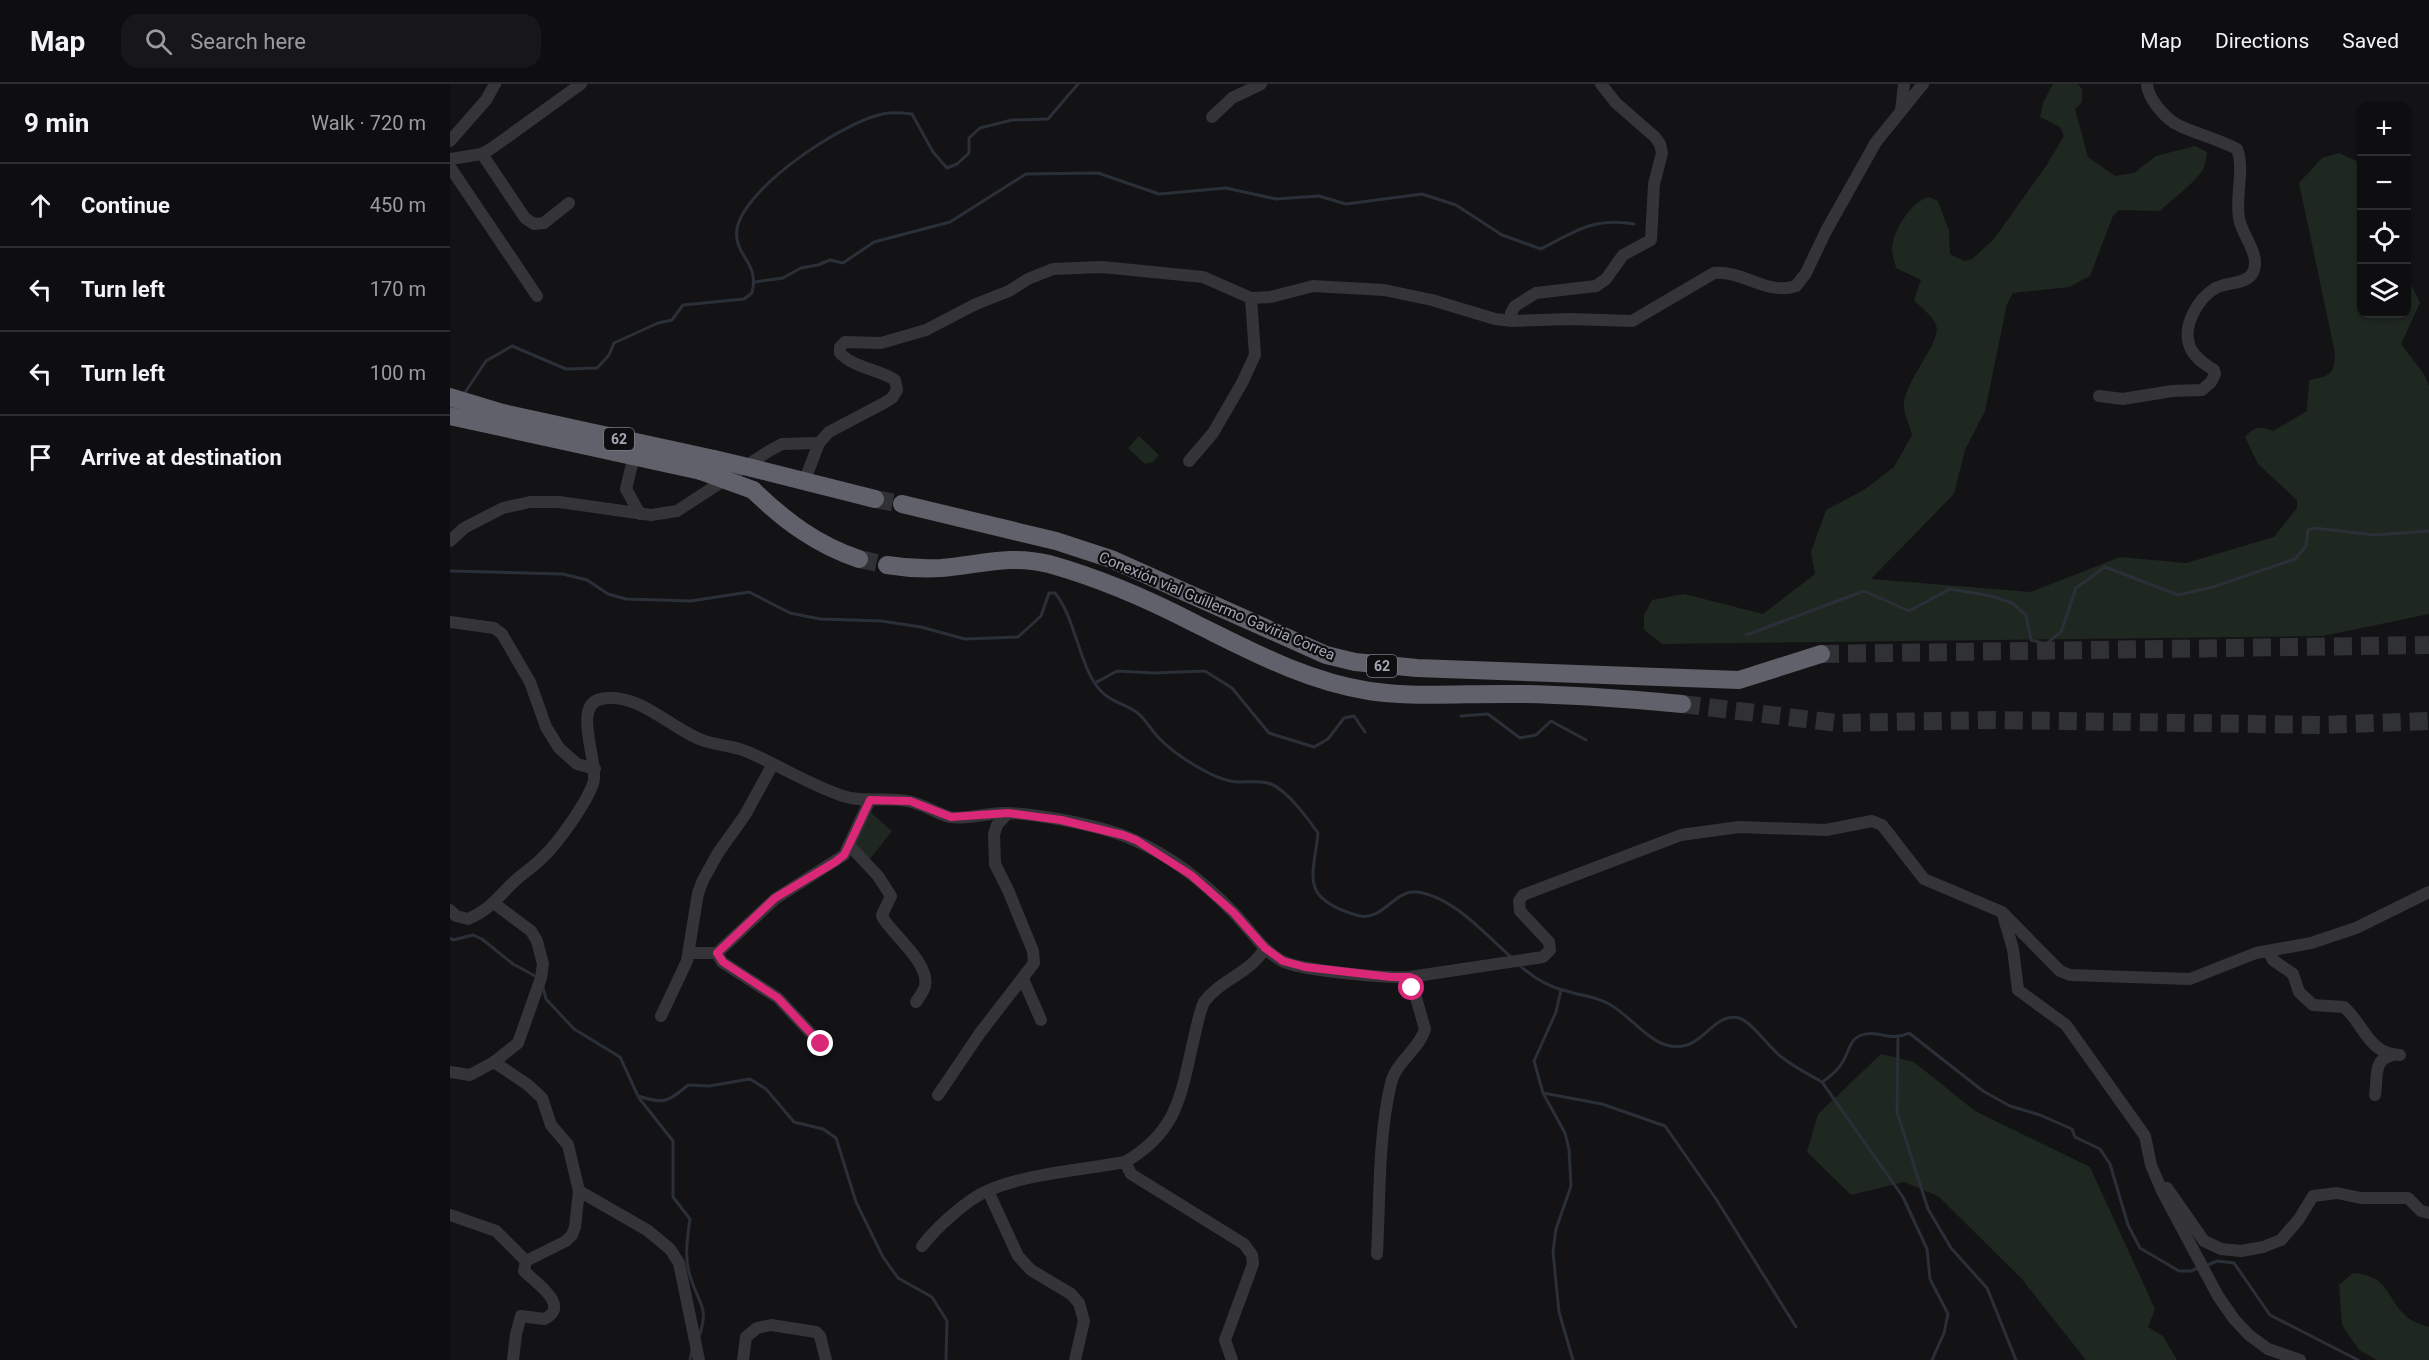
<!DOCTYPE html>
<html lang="en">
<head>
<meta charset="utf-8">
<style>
	:root { --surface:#0e0e10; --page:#171719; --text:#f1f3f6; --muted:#9b9c9f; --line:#2e2e30 }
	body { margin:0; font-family:Roboto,sans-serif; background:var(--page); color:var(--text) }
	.controls { position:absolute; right:18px; top:18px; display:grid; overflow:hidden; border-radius:12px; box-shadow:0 2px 4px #0004 }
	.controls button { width:54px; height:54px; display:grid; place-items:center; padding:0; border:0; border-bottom:2px solid var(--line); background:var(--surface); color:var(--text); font:30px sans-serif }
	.stop { position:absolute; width:18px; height:18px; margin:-14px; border:4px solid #db2777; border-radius:50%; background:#fff }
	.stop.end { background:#db2777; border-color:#fff; box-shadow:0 2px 6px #0008 }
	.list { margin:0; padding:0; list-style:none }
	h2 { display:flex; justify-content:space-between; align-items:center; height:78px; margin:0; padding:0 24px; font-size:26px }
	h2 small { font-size:20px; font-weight:400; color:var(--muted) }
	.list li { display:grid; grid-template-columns:39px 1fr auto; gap:18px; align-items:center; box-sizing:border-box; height:84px; padding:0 24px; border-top:2px solid var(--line) }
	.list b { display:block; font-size:22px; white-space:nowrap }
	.list em { font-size:20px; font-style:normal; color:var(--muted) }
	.icon { flex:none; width:33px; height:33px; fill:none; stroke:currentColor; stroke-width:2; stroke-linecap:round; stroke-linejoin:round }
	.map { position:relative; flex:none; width:1979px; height:1276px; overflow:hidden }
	header { display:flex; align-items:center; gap:36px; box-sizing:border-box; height:84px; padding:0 30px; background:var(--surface); border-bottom:2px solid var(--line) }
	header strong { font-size:28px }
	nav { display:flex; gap:33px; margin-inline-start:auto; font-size:21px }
	.search { width:420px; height:54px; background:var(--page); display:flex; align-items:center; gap:15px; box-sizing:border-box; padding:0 21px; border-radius:18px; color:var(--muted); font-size:22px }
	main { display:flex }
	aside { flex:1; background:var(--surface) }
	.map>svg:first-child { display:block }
</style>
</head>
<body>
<header>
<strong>Map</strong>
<div class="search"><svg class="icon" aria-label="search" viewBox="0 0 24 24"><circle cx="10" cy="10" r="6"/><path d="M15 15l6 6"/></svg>Search here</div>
<nav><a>Map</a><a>Directions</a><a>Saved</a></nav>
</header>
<main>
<aside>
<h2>9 min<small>Walk · 720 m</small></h2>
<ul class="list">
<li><svg class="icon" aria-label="ahead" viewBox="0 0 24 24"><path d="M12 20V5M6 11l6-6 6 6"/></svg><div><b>Continue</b></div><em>450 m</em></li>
<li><svg class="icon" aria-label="left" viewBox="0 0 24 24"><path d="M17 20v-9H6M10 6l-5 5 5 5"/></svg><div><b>Turn left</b></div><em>170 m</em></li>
<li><svg class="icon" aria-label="left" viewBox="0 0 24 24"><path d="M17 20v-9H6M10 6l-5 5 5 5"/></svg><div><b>Turn left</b></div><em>100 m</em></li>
<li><svg class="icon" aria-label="arrive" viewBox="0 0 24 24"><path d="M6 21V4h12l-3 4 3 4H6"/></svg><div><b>Arrive at destination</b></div></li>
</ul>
</aside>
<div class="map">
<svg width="1979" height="1276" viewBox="0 0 1979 1276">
	<rect width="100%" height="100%" fill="#131315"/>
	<g fill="#1f2721">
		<path d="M 1603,0 L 1628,0 L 1632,5 L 1632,18 L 1625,25 L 1638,73 L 1665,92 L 1684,89 L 1706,72 L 1745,62 L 1757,68 C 1756,73 1756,79 1754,83 C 1748,97 1722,115 1710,127 L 1669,126 L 1663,132 L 1640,192 L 1619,203 L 1563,209 L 1557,220 L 1535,327 L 1515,366 L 1504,410 L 1421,495 L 1581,508 L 1670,473 L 1736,479 L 1824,453 L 1847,424 L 1847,416 L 1808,380 L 1795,353 C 1805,342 1810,342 1823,347 L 1857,327 L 1859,296 C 1880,292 1884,291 1885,269 L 1849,99 L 1872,74 L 1889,69 L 1911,79 L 1912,230 L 1956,230 L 1957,192 L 1970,219 L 1951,260 L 1974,290 L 1979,302 L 1979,530 L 1873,552 L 1212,560 L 1194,546 L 1194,531 L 1202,516 L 1234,510 L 1313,530 L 1365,490 L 1361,468 L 1376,426 L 1414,406 L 1444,383 L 1462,351 C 1460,342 1455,333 1454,324 C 1451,300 1493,257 1486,241 C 1483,232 1470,223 1464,216 L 1471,196 L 1446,184 C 1445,178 1442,171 1442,165 C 1443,147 1461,117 1479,113 L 1488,117 L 1499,147 L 1500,170 L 1514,177 L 1522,175 L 1544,155 L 1596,82 L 1614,52 L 1610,43 L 1590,33 L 1593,19 Z"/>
		<polygon points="689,352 709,371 703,378 695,380 678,364"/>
		<polygon points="419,727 442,747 419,776 402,762"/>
		<polygon points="1431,970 1464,978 1525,1027 1640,1083 1705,1225 1698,1243 1713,1252 1727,1276 1636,1276 1571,1194 1488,1112 1454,1098 1401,1111 1357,1068 1368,1030"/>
		<path d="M 1903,1189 C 1940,1192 1934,1212 1957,1233 C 1962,1238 1972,1240 1979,1243 L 1979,1276 L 1927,1276 L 1909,1266 L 1892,1241 L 1889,1201 Z"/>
	</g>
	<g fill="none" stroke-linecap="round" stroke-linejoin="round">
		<g stroke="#2a2f38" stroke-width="3">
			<path d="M 305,198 L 333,194 L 351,184 L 368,181 L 380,176 L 393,179 L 424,158 L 500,138 L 576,90 L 648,89 L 709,110 L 776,104 L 826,115 L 869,112 L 896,120 L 972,110 L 1006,121 L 1052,151 L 1091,165 C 1125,147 1145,133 1184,140"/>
			<path d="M 14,310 L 36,277 L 62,262 L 116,285 L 147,284 L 159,271 L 164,259 L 208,239 L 222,236 L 233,221 L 294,215 L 302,209 C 310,177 283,172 287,145 C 293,104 398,33 439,29 C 446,28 454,29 462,30 L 483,68 L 497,84 L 507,80 L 519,69 L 519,54 L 530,44 L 562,36 L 598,35 L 628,0"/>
			<path d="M 0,487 L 113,490 L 137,496 L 158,510 L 176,515 L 241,517 L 299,508 L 340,529 L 370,535 L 431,537 L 471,543 L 515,555 L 568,553 L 591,532 L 599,509 L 605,509 C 628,537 630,595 658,613 C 668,620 681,622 690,631 C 696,637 701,645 707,652 C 720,666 738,678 755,687 C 762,691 772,695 780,697 C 793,700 808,695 821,700 C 838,707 858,735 868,749 C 864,790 850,811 897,828 C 908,832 916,835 927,829 C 940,822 951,806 967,808 C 1002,812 1036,851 1061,873"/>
			<polyline points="1296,551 1414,507 1459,527 1500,505 1541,512 1562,519 1576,531 1581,556 1596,560 1611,548 1626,504 1655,483 1728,511 1763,503 1845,475 1856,462 1858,446 1865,444 1924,451 1979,447"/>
			<polyline points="645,599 667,587 703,589 755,587 782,604 819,649 864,663 878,655 894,634 904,632 915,648"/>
			<polyline points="1011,632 1038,630 1070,654 1086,651 1101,637 1136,656"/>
			<polyline points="0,854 3,856 23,851 32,855 63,880 87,893"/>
			<path d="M 1068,880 C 1083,894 1100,904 1120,908 C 1133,912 1147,913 1159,920 C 1184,933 1205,971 1237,961 C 1255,956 1268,928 1289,934 C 1302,938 1318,962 1329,971 C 1342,982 1358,990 1372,998 C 1380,993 1387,987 1392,979 C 1398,970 1400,956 1409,952 C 1427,944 1439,959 1459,949 L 1533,1007 L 1560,1022 L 1590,1031 L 1622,1045 L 1625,1053 L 1650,1065 L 1660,1080 L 1678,1141 L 1690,1164 L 1729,1187 L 1741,1187 L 1748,1184"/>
			<path d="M 93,903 L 96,915 L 124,945 L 170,973 L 188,1012 C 214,1020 217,1019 238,1001 L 259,1002 L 300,995 L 316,1005 L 344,1038 L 373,1045 L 386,1054 L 406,1118 L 433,1173 L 448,1194 L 482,1213 L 497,1237 L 496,1276"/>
			<polyline points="1111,906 1106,928 1084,977 1093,1009 1115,1049 1119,1065 1121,1102 1106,1145 1103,1168 1109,1228 1123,1276"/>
			<polyline points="1448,955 1447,1028 1478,1125 1501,1164 1537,1204 1566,1276"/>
			<polyline points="1372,998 1453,1113 1477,1165 1480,1195 1498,1230 1494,1249 1482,1276"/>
			<polyline points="1093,1009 1152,1020 1215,1042 1266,1115 1346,1243"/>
			<path d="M 189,1014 L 223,1057 L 223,1113 L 240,1135 C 237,1155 234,1176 241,1195 C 250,1223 259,1222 249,1253"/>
			<polyline points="1755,1182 1767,1177 1784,1179 1820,1231 1908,1276"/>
			<polyline points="240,1276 242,1266"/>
		</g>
		<g stroke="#303135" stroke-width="18" stroke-dasharray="18 9" stroke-linecap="butt">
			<polyline points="425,415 452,420"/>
			<polyline points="409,475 437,481"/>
			<polyline points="1371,570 1979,561"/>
			<polyline points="1232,620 1387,639 1545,636 1872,641 1979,637"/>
		</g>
		<g stroke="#343439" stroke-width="12">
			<polyline points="1451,27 1454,0"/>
			<polyline points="762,33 782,14 811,0"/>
			<polyline points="0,57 36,16 45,0"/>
			<polyline points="32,70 75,134 84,140 94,139 119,119"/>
			<polyline points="0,75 32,70 42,64 131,0"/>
			<polyline points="0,83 87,212"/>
			<path d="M 1063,237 L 1121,235 L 1182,237 L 1264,189 C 1293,186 1317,212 1346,202 L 1356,189 L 1376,147 L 1426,58 L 1473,0"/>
			<path d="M 1649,312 L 1673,315 L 1722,307 L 1752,306 L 1761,298 L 1765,290 L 1764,286 C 1754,280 1742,272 1739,260 C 1733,241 1748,215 1764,205 C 1774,198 1795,201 1802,190 C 1813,172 1791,151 1789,134 C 1785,112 1795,85 1787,65 C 1767,55 1750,51 1730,42 C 1716,36 1698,15 1697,0"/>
			<polyline points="184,372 176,405 190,430"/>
			<polyline points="739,377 763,349 792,299 805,271 801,214"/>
			<path d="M 354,398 L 369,359 L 379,348 L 434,319 L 442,314 L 447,306 L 445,296 C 428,285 404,284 390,269 L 390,263 L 395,258 L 431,259 L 476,246 L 526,220 L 559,207 L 578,195 L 603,185 L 652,183 L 753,193 L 801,214 L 821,213 L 863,202 L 934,206 L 982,216 L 1045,235 L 1063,237 L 1061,229 L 1065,222 L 1086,209 L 1146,202 L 1156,195 L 1173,171 L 1201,156 L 1204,100 L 1212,69 L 1210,60 L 1205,53 L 1166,19 L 1151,0"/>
			<polyline points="0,457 14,444 53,424 80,418 109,418 201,431 227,427 319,367 332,360 369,359"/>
			<polyline points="0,538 44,544 52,550 80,598 96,643 109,664 127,680 145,685"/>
			<path d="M 399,761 L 428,792 L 441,812 L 432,831 L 433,834 C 443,851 480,879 475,902 C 474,907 469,913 466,918"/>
			<path d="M 0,826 L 6,832 L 18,835 C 42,825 49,811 67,795 C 76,787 86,781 94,772 C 109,758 136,719 143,700 C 150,680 121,621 151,615 C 188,607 221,645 252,656 C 267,662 283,661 298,668 C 330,682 360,701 393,712 C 413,719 436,713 457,717 C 472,719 485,729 500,733 C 514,736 538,729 553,729 C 586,729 654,742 684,756 C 720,772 755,799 783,828 C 799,844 812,866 832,877 C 853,887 935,894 960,893 L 1093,873 L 1100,866 L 1099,858 L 1070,827 L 1069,817 L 1073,811 L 1231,751 L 1289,743 L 1376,746 L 1422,737 L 1432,741 L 1474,795 L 1552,828 L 1610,887 L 1620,891 L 1740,895 L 1806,869 L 1861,859 L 1906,844 L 1979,808"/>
			<polyline points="1553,831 1563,865 1568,906 1616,941 1695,1052 1701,1081 1712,1107 1768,1212 1784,1235 1799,1251 1818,1265 1850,1276"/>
			<path d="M 1818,867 L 1823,876 L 1843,890 L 1849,908 L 1863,921 L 1894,923 C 1914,940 1918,970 1950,971"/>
			<polyline points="239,869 267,869 272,878 328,914 371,960"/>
			<polyline points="267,869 325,815 394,771 420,716"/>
			<polyline points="573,895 591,936"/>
			<polyline points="211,932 237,877 248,809 253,796 268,769 295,731 323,680"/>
			<path d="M 44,978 L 78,1001 L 92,1014 L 101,1041 L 118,1061 L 129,1107 L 125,1143 L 122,1151 L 116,1157 L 76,1177 L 74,1187 C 85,1198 122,1222 94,1235 L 71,1232 L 66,1250 L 63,1276"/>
			<polyline points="0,988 20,991 44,978 68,959 91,894 93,880 87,857 81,847 45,820"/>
			<polyline points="488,1011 530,949 584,879 583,867 558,806 545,780 544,750 547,741 558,729"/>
			<path d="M 1925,1011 C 1928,995 1922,975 1943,971"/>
			<polyline points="1717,1104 1754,1157 1771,1165 1791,1167 1813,1163 1831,1156 1849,1135 1863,1112 1887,1109 1911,1114 1958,1114 1971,1127 1979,1129"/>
			<polyline points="129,1107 197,1146 220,1165 229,1179 249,1276"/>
			<polyline points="538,1107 568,1172 581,1186 621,1210 629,1219 634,1237 625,1276"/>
			<polyline points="0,1131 46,1147 76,1177"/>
			<path d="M 472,1162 C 486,1144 517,1115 539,1106 C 581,1089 631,1086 675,1078"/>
			<path d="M 927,1170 C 930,1114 928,1054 941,999 C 946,978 970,964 975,945 L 960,893"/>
			<polyline points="293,1276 296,1253 307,1244 321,1241 366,1248 370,1252 376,1276"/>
			<path d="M 782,1276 L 775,1256 L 803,1180 L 802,1171 L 794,1160 L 681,1090 L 675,1078 C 729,1047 731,1009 744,954 C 747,942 749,929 754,918 C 771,895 800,890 815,864"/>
		</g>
		<g stroke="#60616a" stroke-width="18">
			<polyline points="0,313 53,329 264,375"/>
			<polyline points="0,332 251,387"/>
			<polyline points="302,384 425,415"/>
			<path d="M 303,406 C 335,437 367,461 409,475"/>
			<polyline points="452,420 606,457 661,475 876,571 905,578 967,584 1289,596 1371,570"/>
			<path d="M 437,481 C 455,484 473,485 491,484 C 529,481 560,470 599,480 C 649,494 700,516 746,540 C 803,568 856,597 919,607 C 967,614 1016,609 1065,610 C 1120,610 1177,615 1232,620"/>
		</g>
		<g stroke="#60616a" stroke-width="18">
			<polyline points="264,375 302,384"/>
			<polyline points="251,387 303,406"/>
		</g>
	</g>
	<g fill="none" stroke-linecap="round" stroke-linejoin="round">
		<polyline stroke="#db2777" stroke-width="8" points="371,960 328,914 273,878 267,869 325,814 385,778 394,771 399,761 420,716 460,717 501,733 558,729 611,736 673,751 686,756 741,791 783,828 815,864 833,877 855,883 941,893 960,893 962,904"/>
	</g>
	<g text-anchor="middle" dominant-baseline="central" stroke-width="4.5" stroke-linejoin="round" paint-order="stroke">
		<g fill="#0e0e10" stroke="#787984" stroke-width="1.5">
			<rect x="154" y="344" width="30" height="22" rx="4.5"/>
			<rect x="917" y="571" width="30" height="22" rx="4.5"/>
		</g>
		<g font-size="14" font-weight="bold" fill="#a5a7b5">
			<text x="169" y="355">62</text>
			<text x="932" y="582">62</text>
		</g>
		<g font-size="15" fill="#a5a7b5" stroke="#0e0e10">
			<text transform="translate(767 522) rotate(23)">Conexión vial Guillermo Gaviria Correa</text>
		</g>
	</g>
</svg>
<div class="controls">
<button>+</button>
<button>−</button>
<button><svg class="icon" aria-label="locate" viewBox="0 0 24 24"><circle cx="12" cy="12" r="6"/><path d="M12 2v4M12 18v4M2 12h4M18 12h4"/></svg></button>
<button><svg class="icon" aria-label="layers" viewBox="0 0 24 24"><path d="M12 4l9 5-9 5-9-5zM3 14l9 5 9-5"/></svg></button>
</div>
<div class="stop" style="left:962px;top:904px"></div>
<div class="stop end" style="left:371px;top:960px"></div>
</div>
</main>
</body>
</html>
